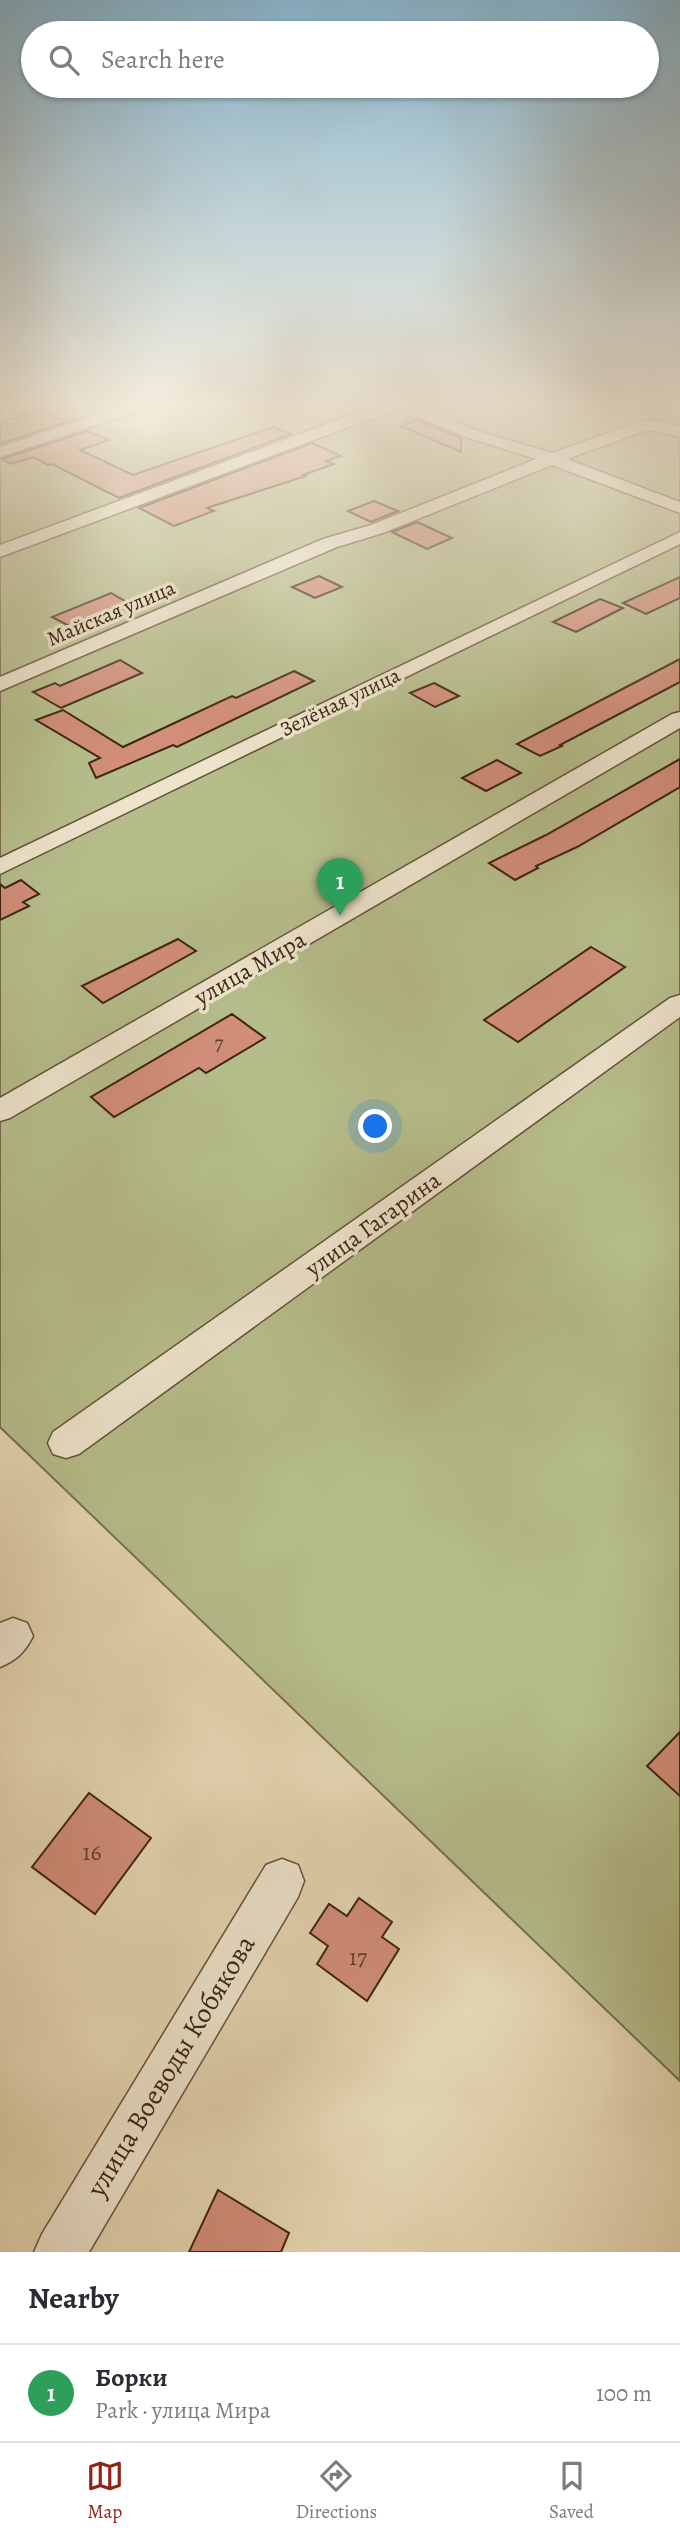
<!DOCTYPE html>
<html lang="en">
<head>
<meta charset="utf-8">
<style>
	:root { --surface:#fff; --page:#f7f7f7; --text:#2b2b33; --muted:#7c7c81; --line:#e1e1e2; --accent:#8f2418 }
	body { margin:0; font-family:Alegreya,serif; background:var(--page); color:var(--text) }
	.you { position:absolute; left:376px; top:1127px; width:24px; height:24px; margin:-18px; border:5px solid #fff; border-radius:50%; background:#1a73e8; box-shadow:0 0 0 10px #1a73e833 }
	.badge { display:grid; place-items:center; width:46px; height:46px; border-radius:50%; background:var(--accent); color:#fff; font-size:23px; font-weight:700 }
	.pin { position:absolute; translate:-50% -58px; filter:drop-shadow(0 2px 4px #0008) }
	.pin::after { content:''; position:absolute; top:37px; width:24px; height:21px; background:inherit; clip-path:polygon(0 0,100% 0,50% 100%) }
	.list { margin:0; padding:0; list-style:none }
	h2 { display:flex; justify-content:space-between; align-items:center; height:91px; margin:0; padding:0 28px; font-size:30px }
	h2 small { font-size:23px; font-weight:400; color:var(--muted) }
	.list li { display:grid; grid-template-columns:46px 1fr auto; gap:21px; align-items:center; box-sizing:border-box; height:98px; padding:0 28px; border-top:2px solid var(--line) }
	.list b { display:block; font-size:26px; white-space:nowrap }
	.list p { margin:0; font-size:23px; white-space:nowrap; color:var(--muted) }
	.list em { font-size:23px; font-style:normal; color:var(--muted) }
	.icon { flex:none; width:38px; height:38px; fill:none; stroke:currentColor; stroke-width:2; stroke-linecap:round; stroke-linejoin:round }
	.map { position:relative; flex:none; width:680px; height:2252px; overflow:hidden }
	.search { position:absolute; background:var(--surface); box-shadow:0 2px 5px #0004; left:21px; right:21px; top:21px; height:77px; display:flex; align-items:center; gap:18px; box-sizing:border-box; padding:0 24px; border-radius:38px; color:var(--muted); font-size:26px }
	.sheet { height:189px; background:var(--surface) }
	nav { display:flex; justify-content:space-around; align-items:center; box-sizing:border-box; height:98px; border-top:2px solid var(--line); background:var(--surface); font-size:19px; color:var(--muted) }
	nav a { display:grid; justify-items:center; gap:4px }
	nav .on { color:var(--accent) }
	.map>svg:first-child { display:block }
</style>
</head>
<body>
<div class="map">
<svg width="680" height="2252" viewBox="0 0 680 2252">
	<rect width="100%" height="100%" fill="#e4d5b1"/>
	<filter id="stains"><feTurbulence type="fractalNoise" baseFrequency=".00286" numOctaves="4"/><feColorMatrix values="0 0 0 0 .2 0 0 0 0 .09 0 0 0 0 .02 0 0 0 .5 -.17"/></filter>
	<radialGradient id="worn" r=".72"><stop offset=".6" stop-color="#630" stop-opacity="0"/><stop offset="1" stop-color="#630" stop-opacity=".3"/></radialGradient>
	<polygon fill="#b5bd8a" stroke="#7a704f" stroke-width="2" points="0,405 680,405 680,2081 0,1427"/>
	<g fill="#d28e79" stroke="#3e2414" stroke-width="2">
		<polygon points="39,410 67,422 0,444 0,422"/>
		<polygon points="417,420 461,438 461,452 401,426"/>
		<polygon points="273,427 291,434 119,498 52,464 48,465 33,457 11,464 2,459 87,431 109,440 80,450 133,475"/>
		<polygon points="312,443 341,456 326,461 334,464 303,475 306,476 207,508 214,511 174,526 139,508"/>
		<polygon points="374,501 398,511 371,522 348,511"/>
		<polygon points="417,522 452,538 427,549 392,532"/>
		<polygon points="319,576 342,587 315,598 292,587"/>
		<polygon points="680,577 680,598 646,614 623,603"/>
		<polygon points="111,593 132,605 73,628 52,617"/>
		<polygon points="600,599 623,608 576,632 553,622"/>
		<polygon points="680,659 680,682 560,745 562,746 540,756 517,744"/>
		<polygon points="120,660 142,673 61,708 33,692 55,683 60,686"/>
		<polygon points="294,671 314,681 177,747 173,745 96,778 89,763 100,758 36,720 63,710 123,747 232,696 236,698"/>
		<polygon points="434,683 459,696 435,707 410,693"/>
		<polygon points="680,759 680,787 577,847 536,866 538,868 515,880 489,863 546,835"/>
		<polygon points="497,760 521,773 486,791 462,778"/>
		<polygon points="21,880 39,894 23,902 29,906 0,920 0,884 5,888"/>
		<polygon points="178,939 196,951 103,1003 82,986"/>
		<polygon points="591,947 625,967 518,1042 484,1020"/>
		<polygon points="232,1014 265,1038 206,1073 199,1068 114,1117 91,1097"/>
		<polygon points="680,1732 680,1796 647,1766"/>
		<polygon points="89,1793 151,1838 95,1914 32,1867"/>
		<polygon points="359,1898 392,1922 382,1937 399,1949 367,2001 317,1964 328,1946 310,1933 329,1904 347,1916"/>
		<polygon points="218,2190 289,2233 281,2252 189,2252"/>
	</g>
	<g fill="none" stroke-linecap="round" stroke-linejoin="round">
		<defs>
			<g id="minor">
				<polygon points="125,405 150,405 148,408 0,457 0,447"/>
				<polygon points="378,405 415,405 478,431 552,453 642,421 659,421 680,427 680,437 658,431 644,431 567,459 680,502 680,513 552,465 383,533 337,547 0,691 0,677 323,539 371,525 536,459 466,437 397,409 0,557 0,545"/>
				<polygon points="680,532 680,544 0,874 0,858"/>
				<polygon points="680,712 680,728 10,1118 0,1121 0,1098 672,714"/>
				<polygon points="680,995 680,1017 79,1454 66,1458 53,1454 48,1443 53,1432 670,998"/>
				<path d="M 13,1618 L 27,1623 L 33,1636 C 25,1652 17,1660 0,1667 L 0,1623 Z"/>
				<polygon points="282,1859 298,1865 304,1881 298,1897 89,2252 34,2252 42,2234 266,1865"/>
			</g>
		</defs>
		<use href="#minor" stroke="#68503b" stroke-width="3"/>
		<polyline stroke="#3e2414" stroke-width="2.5" stroke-dasharray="3.5 2" stroke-linecap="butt" points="599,405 625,414"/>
		<use href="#minor" fill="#ede4cc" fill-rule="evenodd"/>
	</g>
	<linearGradient id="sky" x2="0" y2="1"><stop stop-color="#87b6d0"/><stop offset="0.56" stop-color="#f3ecdc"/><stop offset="1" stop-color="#f3ecdc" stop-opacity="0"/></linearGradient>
	<rect width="680" height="721" fill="url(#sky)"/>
	<g text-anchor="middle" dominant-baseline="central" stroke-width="7" stroke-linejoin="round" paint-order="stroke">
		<g font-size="21" fill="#3e2414" stroke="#ede4cc">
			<text transform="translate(111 613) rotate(-23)">Майская улица</text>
			<text transform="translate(340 702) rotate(-26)">Зелёная улица</text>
		</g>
		<g font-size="21" fill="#633e2d">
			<text x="219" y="1043">7</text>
		</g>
		<g font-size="24" fill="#3e2414" stroke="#ede4cc">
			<text transform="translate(250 968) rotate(-30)">улица Мира</text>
			<text transform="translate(373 1224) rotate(-36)">улица Гагарина</text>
		</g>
		<g font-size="24" fill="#633e2d">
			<text x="92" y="1852">16</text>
			<text x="358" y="1957">17</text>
		</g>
		<g font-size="28" fill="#3e2414" stroke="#ede4cc">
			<text transform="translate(171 2066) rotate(-59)">улица Воеводы Кобякова</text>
		</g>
	</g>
	<rect width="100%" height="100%" filter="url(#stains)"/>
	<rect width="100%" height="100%" fill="url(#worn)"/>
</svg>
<div class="you"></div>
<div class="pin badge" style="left:340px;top:916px;background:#2e9e5b">1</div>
<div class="search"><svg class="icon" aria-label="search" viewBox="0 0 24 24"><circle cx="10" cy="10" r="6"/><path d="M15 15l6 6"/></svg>Search here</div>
</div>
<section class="sheet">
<h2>Nearby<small></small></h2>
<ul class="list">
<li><span class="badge" style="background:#2e9e5b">1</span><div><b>Борки</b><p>Park · улица Мира</p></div><em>100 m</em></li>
</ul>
</section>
<nav>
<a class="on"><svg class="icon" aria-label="map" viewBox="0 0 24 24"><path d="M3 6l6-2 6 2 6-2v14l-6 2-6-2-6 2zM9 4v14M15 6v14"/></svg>Map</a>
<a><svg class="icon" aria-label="directions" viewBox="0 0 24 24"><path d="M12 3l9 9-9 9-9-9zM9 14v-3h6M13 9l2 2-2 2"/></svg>Directions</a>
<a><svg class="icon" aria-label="saved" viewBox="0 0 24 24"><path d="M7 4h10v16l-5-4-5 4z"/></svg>Saved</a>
</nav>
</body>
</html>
